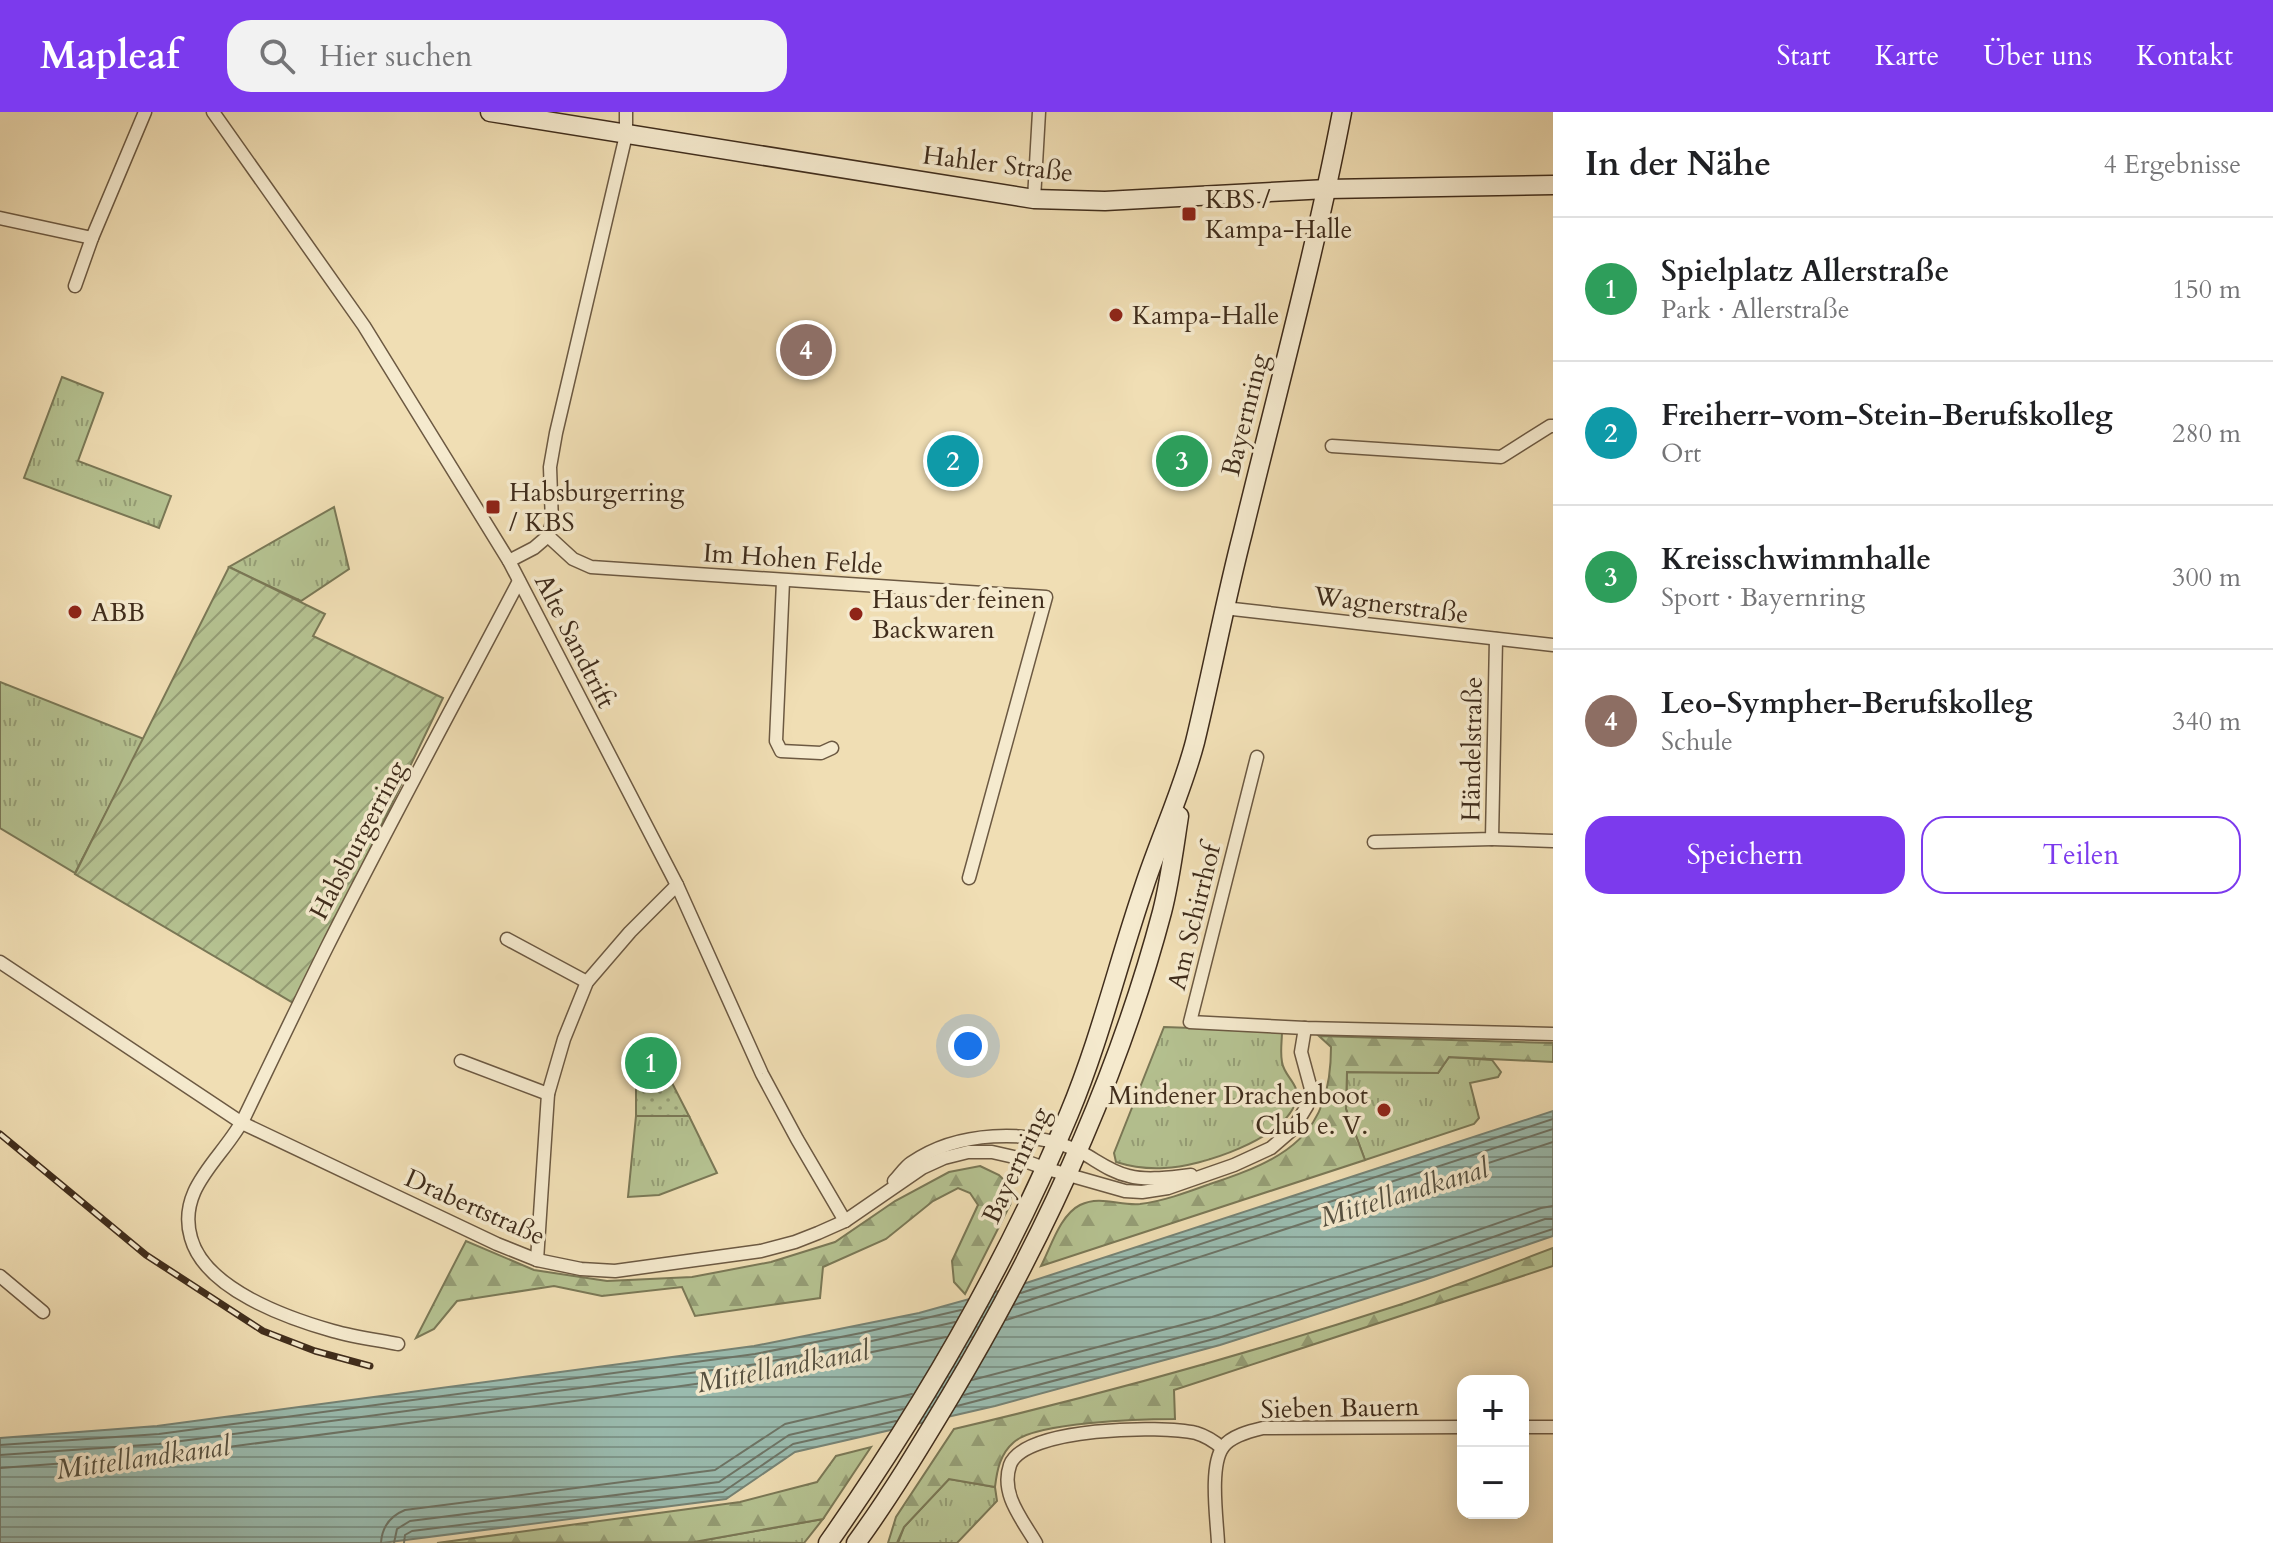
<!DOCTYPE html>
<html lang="de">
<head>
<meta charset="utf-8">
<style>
	:root { --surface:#fff; --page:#f2f2f2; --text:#202124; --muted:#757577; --line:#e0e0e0; --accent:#7c3aed }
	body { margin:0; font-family:Cardo,serif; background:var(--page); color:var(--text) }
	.controls { position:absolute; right:24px; bottom:24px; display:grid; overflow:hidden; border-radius:16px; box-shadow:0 4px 20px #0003 }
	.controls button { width:72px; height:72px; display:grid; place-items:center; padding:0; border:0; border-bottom:2px solid var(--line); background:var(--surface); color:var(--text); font:40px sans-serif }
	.you { position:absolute; left:968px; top:934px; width:28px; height:28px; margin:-20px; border:6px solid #fff; border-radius:50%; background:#1a73e8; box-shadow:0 0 0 12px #1a73e833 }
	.badge { display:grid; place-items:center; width:52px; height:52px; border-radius:50%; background:var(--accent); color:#fff; font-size:26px; font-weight:700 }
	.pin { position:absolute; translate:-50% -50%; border:4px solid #fff; box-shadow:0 2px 8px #0006 }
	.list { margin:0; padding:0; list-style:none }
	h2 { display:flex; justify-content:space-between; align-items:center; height:104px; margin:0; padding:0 32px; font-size:34px }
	h2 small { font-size:26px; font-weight:400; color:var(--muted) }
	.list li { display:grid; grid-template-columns:52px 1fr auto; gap:24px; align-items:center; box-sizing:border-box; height:144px; padding:0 32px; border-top:2px solid var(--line) }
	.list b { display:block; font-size:30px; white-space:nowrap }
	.list p { margin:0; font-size:26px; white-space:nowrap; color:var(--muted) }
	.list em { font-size:26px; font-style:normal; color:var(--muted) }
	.actions { display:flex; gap:16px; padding:24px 32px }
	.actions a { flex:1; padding:18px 0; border:2px solid var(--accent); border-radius:24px; text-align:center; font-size:28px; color:var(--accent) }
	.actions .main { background:var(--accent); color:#fff }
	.icon { flex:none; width:44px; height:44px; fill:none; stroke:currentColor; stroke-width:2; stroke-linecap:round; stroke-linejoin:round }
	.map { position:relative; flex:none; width:1553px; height:1431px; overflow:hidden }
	header { display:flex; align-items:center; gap:48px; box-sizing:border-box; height:112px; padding:0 40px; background:var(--accent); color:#fff }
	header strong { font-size:38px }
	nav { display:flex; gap:44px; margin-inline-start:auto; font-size:28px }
	.search { width:560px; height:72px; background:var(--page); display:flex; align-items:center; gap:20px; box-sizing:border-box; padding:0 28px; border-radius:24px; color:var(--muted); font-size:30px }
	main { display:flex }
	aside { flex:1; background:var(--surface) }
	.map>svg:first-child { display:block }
</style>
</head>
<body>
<header>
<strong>Mapleaf</strong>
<div class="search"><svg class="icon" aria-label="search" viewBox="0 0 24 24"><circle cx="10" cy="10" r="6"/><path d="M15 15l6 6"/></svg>Hier suchen</div>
<nav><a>Start</a><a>Karte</a><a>Über uns</a><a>Kontakt</a></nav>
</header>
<main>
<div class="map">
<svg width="1553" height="1431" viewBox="0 0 1553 1431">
	<defs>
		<pattern id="grass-tufts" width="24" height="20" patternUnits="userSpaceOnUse" patternTransform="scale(2)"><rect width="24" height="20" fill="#b5c291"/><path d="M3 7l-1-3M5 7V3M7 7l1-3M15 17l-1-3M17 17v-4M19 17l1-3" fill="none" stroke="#959e76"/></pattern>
		<pattern id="forest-firs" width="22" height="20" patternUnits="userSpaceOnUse" patternTransform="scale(2)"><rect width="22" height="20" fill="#b5c291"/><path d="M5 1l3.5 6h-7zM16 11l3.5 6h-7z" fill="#959e76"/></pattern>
		<pattern id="park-dots" width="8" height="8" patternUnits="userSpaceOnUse" patternTransform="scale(2)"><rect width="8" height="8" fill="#b5c291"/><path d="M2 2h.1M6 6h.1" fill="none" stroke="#959e76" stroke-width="1.8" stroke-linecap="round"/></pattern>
		<pattern id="garden-furrows" width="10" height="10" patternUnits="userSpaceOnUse" patternTransform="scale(2)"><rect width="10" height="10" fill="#b5c291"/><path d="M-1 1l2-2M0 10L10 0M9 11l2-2" fill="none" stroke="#959e76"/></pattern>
		<pattern id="water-rules" width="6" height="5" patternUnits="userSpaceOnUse" patternTransform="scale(2)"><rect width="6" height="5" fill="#9abcb0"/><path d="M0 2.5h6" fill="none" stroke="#7f998e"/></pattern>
	</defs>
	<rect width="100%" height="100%" fill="#f0deb4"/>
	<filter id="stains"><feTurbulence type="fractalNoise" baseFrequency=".0025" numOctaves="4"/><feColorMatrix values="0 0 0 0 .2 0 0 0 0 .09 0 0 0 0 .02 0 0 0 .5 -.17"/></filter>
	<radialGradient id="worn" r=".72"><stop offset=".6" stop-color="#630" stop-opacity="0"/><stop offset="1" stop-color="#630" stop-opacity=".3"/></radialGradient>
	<g fill="url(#grass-tufts)" stroke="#7a7856" stroke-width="2">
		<polygon points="62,265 103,281 78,349 171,384 159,416 24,366"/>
		<polygon points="334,395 349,457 301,489 229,455"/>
		<polygon points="0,570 144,627 75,761 0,716"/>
		<path d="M 1164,915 L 1282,919 C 1282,929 1280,940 1282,950 C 1284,965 1301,972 1296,989 C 1285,1027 1200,1055 1164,1056 C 1147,1057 1132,1055 1116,1050 L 1114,1041 Z"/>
		<polygon points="1449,945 1492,948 1501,960 1498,965 1470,971 1479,1006 1474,1012 1365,1048 1346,997 1347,960 1438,961"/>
		<polygon points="636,1004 689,1004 717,1061 659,1083 628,1085"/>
		<polygon points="949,1367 995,1375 997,1389 957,1431 898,1431 904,1415"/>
		<polygon points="823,1407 804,1431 694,1430"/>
	</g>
	<g fill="url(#forest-firs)" stroke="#7a7856" stroke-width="2">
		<path d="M 1319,924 L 1553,931 L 1553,950 L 1449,945 L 1438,961 L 1347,960 L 1346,997 L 1365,1048 L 1041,1154 C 1051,1135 1060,1103 1080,1093 C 1101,1083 1119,1094 1140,1092 C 1164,1089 1188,1080 1210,1072 C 1287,1047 1331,1023 1331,935 Z"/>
		<polygon points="980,1054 999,1063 1011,1075 1011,1091 965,1182 954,1170 952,1149 978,1093 970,1081 958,1076 933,1089 886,1127 823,1155 820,1186 695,1204 682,1175 602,1184 554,1174 457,1189 434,1217 416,1226 466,1129 534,1158 607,1169 692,1165 771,1150 835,1130 895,1089 949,1060"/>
		<path d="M 1553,1136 L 1553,1154 L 1174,1278 L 1175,1307 C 1143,1307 1036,1310 1014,1330 C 1000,1342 997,1358 995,1375 L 949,1367 L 904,1415 L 897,1431 L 888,1431 L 896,1405 L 954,1317 C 1104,1282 1253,1240 1399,1193 C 1451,1176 1502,1155 1553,1136 Z"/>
		<polygon points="871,1335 823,1407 694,1430 437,1431 740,1390 817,1370 836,1344"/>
	</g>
	<polygon fill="url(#park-dots)" stroke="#7a7856" stroke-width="2" points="651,930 689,1004 636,1004 636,971 645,931"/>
	<polygon fill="url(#garden-furrows)" stroke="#7a7856" stroke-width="2" points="229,455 325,502 313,524 443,586 295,892 75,762"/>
	<polygon fill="url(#water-rules)" stroke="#768375" stroke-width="2" points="1553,999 1553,1124 1424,1168 1220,1233 995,1294 795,1340 726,1387 382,1431 0,1431 0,1326 157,1314 754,1234 919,1201 1020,1173"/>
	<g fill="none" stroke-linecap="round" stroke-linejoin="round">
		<g stroke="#6d7466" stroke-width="2">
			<polyline points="1021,1181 1553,1007"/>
			<polyline points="1014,1193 1553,1017"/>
			<polyline points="1006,1208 1553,1030"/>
			<polyline points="972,1268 1212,1205 1415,1140 1541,1096 1553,1094"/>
			<polyline points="964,1283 1215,1216 1418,1151 1545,1107 1553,1107"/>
			<polyline points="957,1294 1218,1226 1553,1117"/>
			<polyline points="0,1333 159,1322 755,1242 861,1221 961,1198"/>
			<polyline points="0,1343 159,1332 580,1276 757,1252 863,1231 955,1210"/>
			<polyline points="0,1356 161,1344 582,1288 759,1263 946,1225"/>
			<path d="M 381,1431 C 382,1415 390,1404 405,1398 L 715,1358 L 785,1312 L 912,1282"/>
			<polyline points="394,1431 397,1417 410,1409 719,1370 789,1323 903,1297"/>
			<polyline points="404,1431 405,1423 412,1419 723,1380 793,1332 896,1309"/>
		</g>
		<defs>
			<g id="street">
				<polyline points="213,0 364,214 509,449 677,773 762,962 797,1027 845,1109"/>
				<polyline points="1034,87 1039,0"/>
				<polyline points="0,106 92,126"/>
				<polyline points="75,174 92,126 145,0"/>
				<polyline points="1332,334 1501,345 1550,314 1553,314"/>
				<polyline points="548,424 573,447 591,455 1046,485 969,766"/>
				<polyline points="509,449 534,436 548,424 552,411 550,355 556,321 626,23 626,0"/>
				<polyline points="783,469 776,629 781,639 821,641 832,636"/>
				<polyline points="1224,496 1553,533"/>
				<polyline points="1257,645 1190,910 1305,916 1553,922"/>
				<polyline points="1492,727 1553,729"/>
				<polyline points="1374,730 1492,727 1496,527"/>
				<polyline points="507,827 587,870"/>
				<polyline points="0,850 242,1011 497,1132 537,1148 581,1157 615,1159 761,1139 795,1130 818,1121 845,1109 922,1056 944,1046 968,1040 992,1040 1014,1045 1044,1056 1125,1079 1142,1080 1168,1076 1234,1053 1271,1036 1293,1017 1307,994 1311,977 1301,940 1305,916"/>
				<polyline points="461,949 548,982"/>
				<path d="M 894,1069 C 900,1063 905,1055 911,1051 C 957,1019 1028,1016 1079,1039 C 1095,1047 1110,1060 1129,1064 C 1148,1069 1171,1065 1191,1063"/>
				<polyline points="537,1148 548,982 564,927 587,870 630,820 677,773"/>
				<polyline points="0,1164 43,1200"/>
				<path d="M 398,1232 C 377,1228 354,1225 333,1219 C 287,1206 205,1177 191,1126 C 176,1075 225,1045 245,1004 C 272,948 299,891 327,835 C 389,712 455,591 519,469"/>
				<polyline points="1523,1315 1553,1315"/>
				<path d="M 1036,1431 C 1022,1407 1000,1382 1010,1353 C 1024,1315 1162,1313 1196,1321 C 1206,1324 1214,1329 1222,1336"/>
				<path d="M 1218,1431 C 1217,1408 1209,1354 1223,1335 C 1231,1324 1250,1319 1263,1316 L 1463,1315"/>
			</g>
			<g id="secondary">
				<polyline points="490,0 1034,87 1105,89 1327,77 1553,73"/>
				<path d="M 828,1431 C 922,1297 1006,1153 1069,1002 C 1100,928 1118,851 1144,775 C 1160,726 1182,680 1195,630 C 1212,560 1225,489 1243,420 C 1277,280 1315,141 1342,0"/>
				<path d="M 856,1431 C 891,1383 921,1333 951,1283 C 1041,1132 1117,970 1162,800 C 1170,769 1174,736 1179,704"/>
			</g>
		</defs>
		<use href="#street" stroke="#6c5942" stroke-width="15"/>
		<use href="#secondary" stroke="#402d1c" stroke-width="21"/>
		<use href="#street" stroke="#f5eace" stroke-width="12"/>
		<use href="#secondary" stroke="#f5eace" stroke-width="18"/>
		<defs>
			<polyline id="rail" points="0,1022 146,1143 263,1219 315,1239 370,1254"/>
		</defs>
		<use href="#rail" stroke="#402d1c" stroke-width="7"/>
		<use href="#rail" stroke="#f5eace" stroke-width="4" stroke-dasharray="12" stroke-linecap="butt"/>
	</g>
	<g fill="#8f2418" stroke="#f5eace" stroke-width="3">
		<rect x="1181" y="94" width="16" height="16" rx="4"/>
		<circle cx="1116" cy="203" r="8"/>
		<rect x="485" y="387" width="16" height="16" rx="4"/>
		<circle cx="75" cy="500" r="8"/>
		<circle cx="856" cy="502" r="8"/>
		<circle cx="1384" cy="998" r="8"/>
	</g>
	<g text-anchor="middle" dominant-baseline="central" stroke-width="7" stroke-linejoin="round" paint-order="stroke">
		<g font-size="26" fill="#402d1c" stroke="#f5eace">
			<text transform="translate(998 52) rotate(7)">Hahler Straße</text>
			<text transform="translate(1245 303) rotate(-76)">Bayernring</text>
			<text transform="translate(793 447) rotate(4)">Im Hohen Felde</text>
			<text transform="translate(1391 493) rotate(7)">Wagnerstraße</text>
			<text transform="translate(575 529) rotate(63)">Alte Sandtrift</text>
			<text transform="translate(1472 637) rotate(-89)">Händelstraße</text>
			<text transform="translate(358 728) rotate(-62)">Habsburgerring</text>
			<text transform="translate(1194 805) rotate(-76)">Am Schirrhof</text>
			<text transform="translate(1016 1053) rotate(-65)">Bayernring</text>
			<text transform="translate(475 1095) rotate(24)">Drabertstraße</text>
			<text transform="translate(1340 1296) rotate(-1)">Sieben Bauern</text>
		</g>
		<g font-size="26" fill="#402d1c" stroke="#f5eace" text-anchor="start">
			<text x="1205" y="87">KBS /<tspan x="1205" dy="30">Kampa-Halle</tspan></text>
			<text x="1132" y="203">Kampa-Halle</text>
			<text x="509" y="380">Habsburgerring<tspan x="509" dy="30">/ KBS</tspan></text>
			<text x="872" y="487">Haus der feinen<tspan x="872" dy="30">Backwaren</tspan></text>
			<text x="91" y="500">ABB</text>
			<text x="1368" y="983" text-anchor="end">Mindener Drachenboot<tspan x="1368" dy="30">Club e. V.</tspan></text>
		</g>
		<g font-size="28" font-style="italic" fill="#565141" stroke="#f5eace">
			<text transform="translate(1404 1081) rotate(-17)">Mittellandkanal</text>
			<text transform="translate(783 1255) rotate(-11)">Mittellandkanal</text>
			<text transform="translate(143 1346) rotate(-8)">Mittellandkanal</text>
		</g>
	</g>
	<rect width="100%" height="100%" filter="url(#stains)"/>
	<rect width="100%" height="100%" fill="url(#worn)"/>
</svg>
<div class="controls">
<button>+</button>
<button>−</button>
</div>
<div class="you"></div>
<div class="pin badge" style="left:651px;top:951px;background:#2e9e5b">1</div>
<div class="pin badge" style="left:953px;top:349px;background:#0f9aa8">2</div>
<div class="pin badge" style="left:1182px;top:349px;background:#2e9e5b">3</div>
<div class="pin badge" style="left:806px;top:238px;background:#8d6e63">4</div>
</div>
<aside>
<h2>In der Nähe<small>4 Ergebnisse</small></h2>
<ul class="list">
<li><span class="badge" style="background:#2e9e5b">1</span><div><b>Spielplatz Allerstraße</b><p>Park · Allerstraße</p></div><em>150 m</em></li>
<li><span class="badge" style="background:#0f9aa8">2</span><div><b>Freiherr-vom-Stein-Berufskolleg</b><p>Ort</p></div><em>280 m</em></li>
<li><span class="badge" style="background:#2e9e5b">3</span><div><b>Kreisschwimmhalle</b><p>Sport · Bayernring</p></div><em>300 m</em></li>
<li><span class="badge" style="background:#8d6e63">4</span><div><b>Leo-Sympher-Berufskolleg</b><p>Schule</p></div><em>340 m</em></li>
</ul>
<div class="actions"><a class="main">Speichern</a><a>Teilen</a></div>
</aside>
</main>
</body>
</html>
